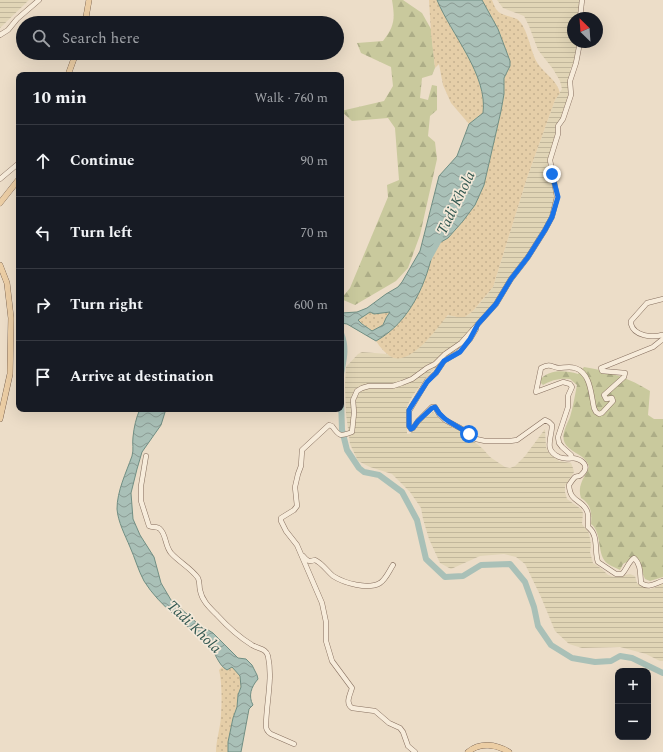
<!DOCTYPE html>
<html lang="en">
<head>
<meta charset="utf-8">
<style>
	:root { --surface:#171b24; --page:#242831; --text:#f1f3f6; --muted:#9ea1a6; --line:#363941 }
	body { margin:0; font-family:Spectral,serif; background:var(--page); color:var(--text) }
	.controls { position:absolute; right:12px; bottom:12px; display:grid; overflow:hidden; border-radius:8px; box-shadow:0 4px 16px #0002 }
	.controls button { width:36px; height:36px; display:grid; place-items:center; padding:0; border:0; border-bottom:1px solid var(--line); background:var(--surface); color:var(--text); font:20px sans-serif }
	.compass { position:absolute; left:567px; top:12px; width:36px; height:36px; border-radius:50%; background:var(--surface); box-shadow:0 4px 16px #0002; rotate:335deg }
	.stop { position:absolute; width:12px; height:12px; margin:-9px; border:3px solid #1a73e8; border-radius:50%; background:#fff }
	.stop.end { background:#1a73e8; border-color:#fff; box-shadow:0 1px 4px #0008 }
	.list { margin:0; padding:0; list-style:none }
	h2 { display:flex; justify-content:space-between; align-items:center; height:52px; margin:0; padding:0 16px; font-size:17px }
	h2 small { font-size:13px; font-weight:400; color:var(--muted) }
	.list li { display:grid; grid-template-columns:26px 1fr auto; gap:12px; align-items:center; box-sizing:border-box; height:72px; padding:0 16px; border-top:1px solid var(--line) }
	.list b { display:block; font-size:15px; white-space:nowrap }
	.list em { font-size:13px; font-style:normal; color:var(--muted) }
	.icon { flex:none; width:22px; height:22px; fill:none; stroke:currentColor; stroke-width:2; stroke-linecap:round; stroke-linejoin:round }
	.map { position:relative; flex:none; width:663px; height:752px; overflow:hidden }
	.search { position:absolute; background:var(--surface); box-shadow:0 4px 16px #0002; left:16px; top:16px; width:328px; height:44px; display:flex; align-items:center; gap:10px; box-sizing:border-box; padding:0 14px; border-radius:22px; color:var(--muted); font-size:15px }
	.panel { position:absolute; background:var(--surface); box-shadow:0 4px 16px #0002; left:16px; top:72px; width:328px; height:340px; border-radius:8px }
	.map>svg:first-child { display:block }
</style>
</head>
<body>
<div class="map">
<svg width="663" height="752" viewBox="0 0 663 752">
	<defs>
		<pattern id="farmland-rules" width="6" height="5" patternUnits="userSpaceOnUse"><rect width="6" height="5" fill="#e1d5b6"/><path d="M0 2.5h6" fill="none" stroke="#c2b79c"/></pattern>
		<pattern id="forest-firs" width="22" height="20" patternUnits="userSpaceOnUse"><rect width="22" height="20" fill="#c9c99d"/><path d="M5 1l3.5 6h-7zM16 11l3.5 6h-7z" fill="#adad87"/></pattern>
		<pattern id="sand-dots" width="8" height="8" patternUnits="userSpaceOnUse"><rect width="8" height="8" fill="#e5cea8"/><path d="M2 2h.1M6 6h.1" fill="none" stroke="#c5b190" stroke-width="1.8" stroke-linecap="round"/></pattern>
		<pattern id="water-waves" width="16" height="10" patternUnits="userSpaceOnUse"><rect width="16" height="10" fill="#a9c0b7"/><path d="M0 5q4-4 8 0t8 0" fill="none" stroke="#8b9c94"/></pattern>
	</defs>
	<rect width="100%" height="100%" fill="#ecddc8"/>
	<g fill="url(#farmland-rules)">
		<polygon points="0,0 29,0 0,28"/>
		<polygon points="497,0 583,0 581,18 573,18 573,42 580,42 575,63 570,69 572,95 563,121 557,125 557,135 549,162 556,198 551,218 542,229 527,256 509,278 494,303 461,346 429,374 413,395 407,406 407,434 410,434 417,424 433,412 441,421 453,428 457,429 471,439 483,449 490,457 505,467 510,468 515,466 525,456 545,429 546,447 549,453 559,461 571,463 573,468 574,472 565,486 565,492 567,499 581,509 583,513 582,524 589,533 591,545 590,552 593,563 602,569 608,575 614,577 630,574 635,576 637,583 645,588 651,589 663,584 663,661 660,661 646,654 620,647 582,648 569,644 555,631 541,597 525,564 516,557 504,554 480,556 451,569 440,563 429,539 423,519 421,508 410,492 392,474 370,467 358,461 350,444 346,414 345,385 346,367 358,354 362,352 387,354 394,358 449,315 457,317 465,317 473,311 480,303 493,287 527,178 555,100 562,89 560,81 553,69 538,50 529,26 524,16 503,8"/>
	</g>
	<g fill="url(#forest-firs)">
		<path d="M 392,0 L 403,0 L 422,13 L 431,29 L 435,68 L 432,75 L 422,78 L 420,98 L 428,100 L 432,85 L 437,86 L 437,110 L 430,116 L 428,136 L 435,142 L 437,159 L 420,235 L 408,268 L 396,281 L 355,305 L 341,299 L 350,288 L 388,197 L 387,185 L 399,180 L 395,128 L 388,118 L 352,121 L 341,111 L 384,101 L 393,86 L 391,67 L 361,53 L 357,43 L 383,41 C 395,26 395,18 392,0 Z"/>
		<path d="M 584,367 C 606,370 631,379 650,391 L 648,415 L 654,419 L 663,419 L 663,577 L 650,581 L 645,579 L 637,561 L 634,558 L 623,564 L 620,570 C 616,568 611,566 608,564 C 596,556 603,533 591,524 C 592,513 591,504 581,498 C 577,486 584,478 589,467 C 586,456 577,455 569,448 C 558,439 566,427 570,417 C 573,407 575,395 577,385 L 570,379 C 559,378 552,380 543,385 L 539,381 C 548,369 564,370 578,374 Z"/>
	</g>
	<g fill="url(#sand-dots)">
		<path d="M 429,0 L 437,0 C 441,7 444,15 448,22 C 463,48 487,82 483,113 L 469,124 L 451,103 L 443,85 L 439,64 L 435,68 L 431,33 Z"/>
		<path d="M 482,0 L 492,0 C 497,13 498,13 511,17 C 513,18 515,18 517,19 C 528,27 530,52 538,64 C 545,74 557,80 560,93 L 555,100 L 527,178 L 493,287 L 473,311 L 465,317 L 457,317 L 448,315 C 438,327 413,363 394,358 C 387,356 380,347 376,341 C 407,324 427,281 434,246 L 448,238 L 463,221 L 475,205 L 484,185 L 501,111 L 504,94 L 504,78 L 510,66 L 510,61 L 498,29 Z"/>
		<path d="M 370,311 L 374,314 L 390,312 L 386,318 L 383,325 L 372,331 C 367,326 362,325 358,320 Z"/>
		<path d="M 222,667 L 227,670 L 232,667 L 240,676 L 241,687 L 238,695 L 237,707 L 233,718 L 228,742 L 228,752 L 216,752 C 216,739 221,727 221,714 C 222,703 222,681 219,670 Z"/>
	</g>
	<g fill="url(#water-waves)" stroke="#708e83" fill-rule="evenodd">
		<path d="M 437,0 L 482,0 L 498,29 L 510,61 L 510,66 L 504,78 L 504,94 L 501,111 L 484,185 L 475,205 L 463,221 L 448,238 L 434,246 C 427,283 410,322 376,341 L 347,324 L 341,323 L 341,313 L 357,312 L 367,308 L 386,294 L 398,287 L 402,282 L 420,251 L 439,176 L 457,156 L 469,124 L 483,113 C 488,75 451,34 437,0 ZM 370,312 L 374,314 L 390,312 L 386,318 L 383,325 L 372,331 C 367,327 362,325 358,320 Z"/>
		<path d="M 140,409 L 166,409 L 161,425 L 142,452 L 137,469 L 131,493 L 133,519 L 140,535 L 154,557 L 161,583 L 171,600 L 197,623 L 213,633 L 238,658 L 246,659 L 252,665 L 257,675 L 258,679 C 251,687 248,696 253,705 L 249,709 L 241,752 L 228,752 L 228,742 L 233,718 L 237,707 L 238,695 L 241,687 L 240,676 L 232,667 L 227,670 C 218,665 216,653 209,646 C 188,625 160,607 144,581 C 138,570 135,558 130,547 C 125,535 118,522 117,509 C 117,491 126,473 132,456 C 134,449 132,444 133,437 C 134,427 136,418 140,409 Z"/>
	</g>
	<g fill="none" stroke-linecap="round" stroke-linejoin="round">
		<g stroke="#a9c0b7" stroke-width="6">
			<polyline points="429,258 440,238"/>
			<path d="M 341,333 C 347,348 344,358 341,374"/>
			<polyline points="341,399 342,430 347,450 359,468 364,472 379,475 402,492 417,520 426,559 445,577 463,576 481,565 510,564 525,582 534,607 538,626 551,645 572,658 595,662 611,661 620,656 632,658 663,673"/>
		</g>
		<defs>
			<g id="minor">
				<polyline points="580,18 582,0"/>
				<polyline points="0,35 8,30 17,19 39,0"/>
				<polyline points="0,179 19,163"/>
				<path d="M 663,299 L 647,303 L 631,321 L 631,324 C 634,336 652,338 662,335 L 663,336"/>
				<path d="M 476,329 L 470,339 L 459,352 L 444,361 L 436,373 L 427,381 L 409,411 L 409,426 L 411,429 L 413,428 L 418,421 L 432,407 L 435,407 L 439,414 L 445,420 L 462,429 L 476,439 L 485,441 L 510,441 L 517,440 L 545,420 L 549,422 L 552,425 C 552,438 543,450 559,457 C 564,459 568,459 572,458 L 571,455 L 562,447 L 559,443 L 558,437 L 568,407 L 568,396 L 572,387 L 570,384 L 563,382 L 536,392 L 541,368 C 551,363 551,367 559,368 C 564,368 569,366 575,368 C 591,373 591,395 594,408 L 596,412 L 599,414 L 602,413 L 613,401 L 612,398 L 606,399 L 604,395 L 624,377 L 625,373 L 602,371 L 601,368 L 653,347 L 663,339"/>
				<path d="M 146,456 L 141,486 L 141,501 L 149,526 C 152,528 157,526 160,529 C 166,534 165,546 171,553 C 179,562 191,568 198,578 C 200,582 199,586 200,590 C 202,601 210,608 217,615 C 227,626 239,637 252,645 C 258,649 266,648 268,656 C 273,679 266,704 266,726 C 266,730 268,732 271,734 L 294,744"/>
				<path d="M 572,458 C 582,459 591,466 581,475 C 577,478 580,475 575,477 C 573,479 571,482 569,485 C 570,503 582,499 587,511 C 589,515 588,522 588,527 C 599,535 594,551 598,562 L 616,574 L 622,574 C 627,569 628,562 634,558 C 641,564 640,574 641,583 C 649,589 655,583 663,581"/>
				<path d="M 303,556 C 307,561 309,562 315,560 C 322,563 327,571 333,576 C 344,583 368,590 380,583 C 386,579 389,571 393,565"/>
				<path d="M 415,752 L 408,746 L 403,732 L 400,728 L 389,723 L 375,711 L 352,708 C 345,703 350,695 352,688 L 332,661 L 326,641 L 326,622 L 322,603 L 297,545 L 286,531 L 281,521 L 281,518 L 294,510 L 297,506 L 295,487 L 298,474 L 301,466 L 302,450 L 329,425 L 332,426 C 339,436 340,437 352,432 L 354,413 L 353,400 L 357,391 L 362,388 L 369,386 L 393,386 L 402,383 L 412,379 L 427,368 L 435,364 L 445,354 L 461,343 L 496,304 L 511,279 L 528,257 L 545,230 L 552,217 L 557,197 L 550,160 L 558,134 L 558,126 L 563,119 L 571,95 L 570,81 L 576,63 L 580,42"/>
			</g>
			<g id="major">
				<polyline points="85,23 89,0"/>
				<polyline points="68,75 76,53"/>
				<polyline points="0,203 19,179"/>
				<polyline points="0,265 7,283 11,318 10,374 0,419"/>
				<path d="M 468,752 C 480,742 496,744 509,752"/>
			</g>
		</defs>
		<use href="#minor" stroke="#866f5f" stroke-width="5.5"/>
		<use href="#major" stroke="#553f32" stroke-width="6"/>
		<use href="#minor" stroke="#f7ecdb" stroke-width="4.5"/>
		<use href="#major" stroke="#ebcda4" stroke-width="5.5"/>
	</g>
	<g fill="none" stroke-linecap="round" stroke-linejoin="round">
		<path stroke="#1a73e8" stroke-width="5" d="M 469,434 C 456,424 443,422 435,407 L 432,408 L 418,421 L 413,428 L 411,429 L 409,426 L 409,410 L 427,382 L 436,373 L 444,361 L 460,352 L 470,339 L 478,324 L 496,304 L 511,279 L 528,257 L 545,230 L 552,217 L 558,197 L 552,174"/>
	</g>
	<g text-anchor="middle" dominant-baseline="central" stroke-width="3.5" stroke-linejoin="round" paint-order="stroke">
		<g font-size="15" font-style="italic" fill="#315750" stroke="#f3e8d8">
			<text transform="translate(456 203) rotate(-64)">Tadi Khola</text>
			<text transform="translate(194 627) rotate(44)">Tadi Khola</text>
		</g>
	</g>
</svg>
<div class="controls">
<button>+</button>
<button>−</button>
</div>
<svg class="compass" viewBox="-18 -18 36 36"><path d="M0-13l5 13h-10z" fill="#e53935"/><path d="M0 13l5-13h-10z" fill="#9ea1a6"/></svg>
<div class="stop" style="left:469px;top:434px"></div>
<div class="stop end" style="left:552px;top:174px"></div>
<div class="search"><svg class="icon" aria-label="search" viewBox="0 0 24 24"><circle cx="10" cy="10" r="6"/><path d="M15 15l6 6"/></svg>Search here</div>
<section class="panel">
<h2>10 min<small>Walk · 760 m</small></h2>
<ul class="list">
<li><svg class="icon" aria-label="ahead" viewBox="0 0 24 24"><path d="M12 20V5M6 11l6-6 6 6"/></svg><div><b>Continue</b></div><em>90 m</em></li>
<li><svg class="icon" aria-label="left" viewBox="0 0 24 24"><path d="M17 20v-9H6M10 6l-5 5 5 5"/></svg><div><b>Turn left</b></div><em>70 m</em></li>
<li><svg class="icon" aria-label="right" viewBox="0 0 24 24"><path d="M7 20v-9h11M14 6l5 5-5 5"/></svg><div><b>Turn right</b></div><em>600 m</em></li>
<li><svg class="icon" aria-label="arrive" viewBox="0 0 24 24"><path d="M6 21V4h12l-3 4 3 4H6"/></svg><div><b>Arrive at destination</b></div></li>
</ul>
</section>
</div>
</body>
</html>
